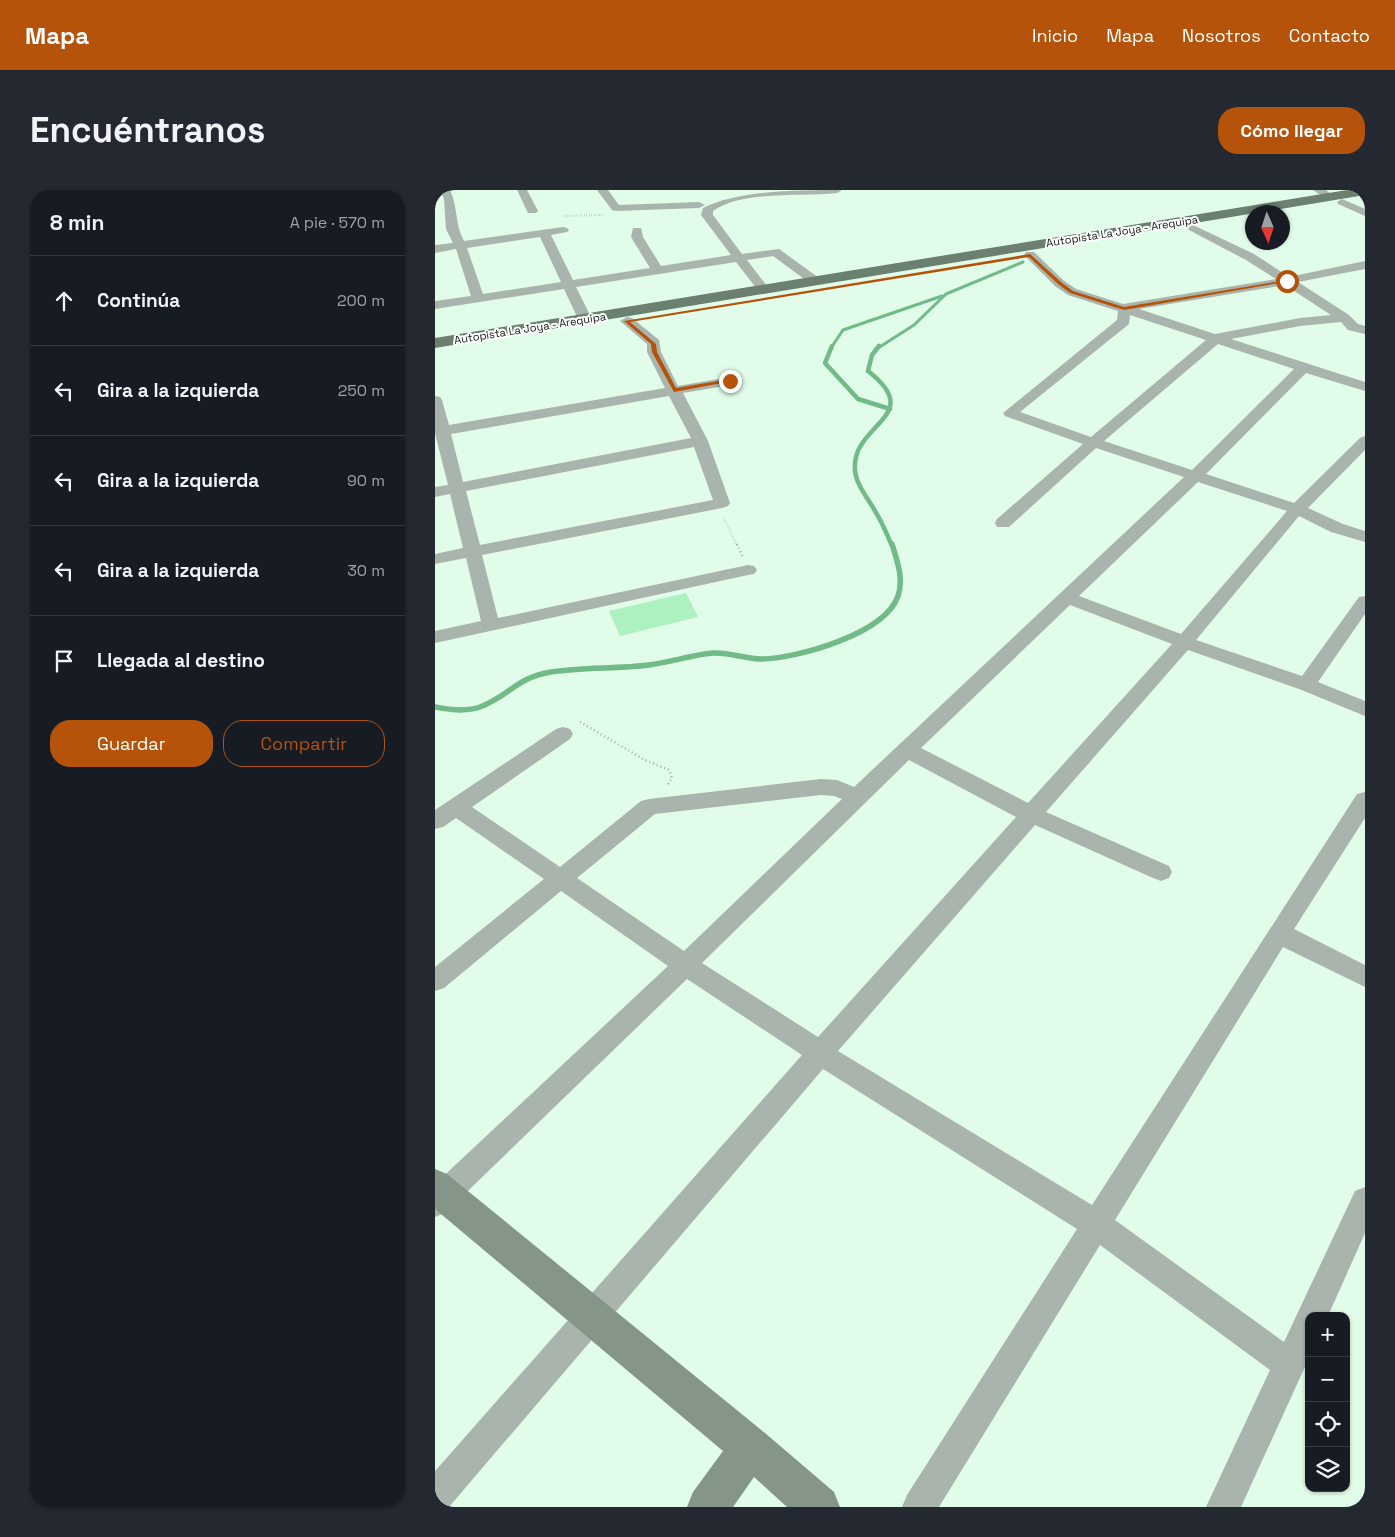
<!DOCTYPE html>
<html lang="es">
<head>
<meta charset="utf-8">
<style>
	:root { --surface:#171b24; --page:#242831; --text:#f1f3f6; --muted:#9ea1a6; --line:#363941; --accent:#b45309 }
	body { margin:0; font-family:"Space Grotesk",sans-serif; background:var(--page); color:var(--text) }
	.controls { position:absolute; right:15px; bottom:15px; display:grid; overflow:hidden; border-radius:10px; box-shadow:0 1px 4px #0004 }
	.controls button { width:45px; height:45px; display:grid; place-items:center; padding:0; border:0; border-bottom:1px solid var(--line); background:var(--surface); color:var(--text); font:25px sans-serif }
	.compass { position:absolute; left:810px; top:15px; width:45px; height:45px; border-radius:50%; background:var(--surface); box-shadow:0 1px 4px #0004; rotate:177deg }
	.stop { position:absolute; width:15px; height:15px; margin:-11px; border:4px solid #b45309; border-radius:50%; background:#fff }
	.stop.end { background:#b45309; border-color:#fff; box-shadow:0 1px 5px #0008 }
	.list { margin:0; padding:0; list-style:none }
	h2 { display:flex; justify-content:space-between; align-items:center; height:65px; margin:0; padding:0 20px; font-size:21px }
	h2 small { font-size:16px; font-weight:400; color:var(--muted) }
	.list li { display:grid; grid-template-columns:32px 1fr auto; gap:15px; align-items:center; box-sizing:border-box; height:90px; padding:0 20px; border-top:1px solid var(--line) }
	.list b { display:block; font-size:19px; white-space:nowrap }
	.list em { font-size:16px; font-style:normal; color:var(--muted) }
	.actions { display:flex; gap:10px; padding:15px 20px }
	.actions a { flex:1; padding:11px 0; border:1px solid var(--accent); border-radius:20px; text-align:center; font-size:18px; color:var(--accent) }
	.actions .main { background:var(--accent); color:#fff }
	.icon { flex:none; width:28px; height:28px; fill:none; stroke:currentColor; stroke-width:2; stroke-linecap:round; stroke-linejoin:round }
	.map { position:relative; flex:none; width:930px; height:1317px; overflow:hidden; border-radius:20px }
	header { display:flex; align-items:center; gap:30px; box-sizing:border-box; height:70px; padding:0 25px; background:var(--accent); color:#fff }
	header strong { font-size:24px }
	nav { display:flex; gap:28px; margin-inline-start:auto; font-size:18px }
	.intro { display:flex; align-items:center; justify-content:space-between; box-sizing:border-box; height:120px; padding:0 30px }
	h1 { margin:0; font-size:35px }
	.button { padding:12px 22px; border-radius:20px; background:var(--accent); color:#fff; font-size:18px; font-weight:700 }
	main { display:flex; gap:30px; padding:0 30px }
	aside { flex:1; background:var(--surface); border-radius:20px; box-shadow:0 1px 4px #0004 }
	.map>svg:first-child { display:block }
</style>
</head>
<body>
<header>
<strong>Mapa</strong>
<nav><a>Inicio</a><a>Mapa</a><a>Nosotros</a><a>Contacto</a></nav>
</header>
<div class="intro"><h1>Encuéntranos</h1><a class="button">Cómo llegar</a></div>
<main>
<aside>
<h2>8 min<small>A pie · 570 m</small></h2>
<ul class="list">
<li><svg class="icon" aria-label="ahead" viewBox="0 0 24 24"><path d="M12 20V5M6 11l6-6 6 6"/></svg><div><b>Continúa</b></div><em>200 m</em></li>
<li><svg class="icon" aria-label="left" viewBox="0 0 24 24"><path d="M17 20v-9H6M10 6l-5 5 5 5"/></svg><div><b>Gira a la izquierda</b></div><em>250 m</em></li>
<li><svg class="icon" aria-label="left" viewBox="0 0 24 24"><path d="M17 20v-9H6M10 6l-5 5 5 5"/></svg><div><b>Gira a la izquierda</b></div><em>90 m</em></li>
<li><svg class="icon" aria-label="left" viewBox="0 0 24 24"><path d="M17 20v-9H6M10 6l-5 5 5 5"/></svg><div><b>Gira a la izquierda</b></div><em>30 m</em></li>
<li><svg class="icon" aria-label="arrive" viewBox="0 0 24 24"><path d="M6 21V4h12l-3 4 3 4H6"/></svg><div><b>Llegada al destino</b></div></li>
</ul>
<div class="actions"><a class="main">Guardar</a><a>Compartir</a></div>
</aside>
<div class="map">
<svg width="930" height="1317" viewBox="0 0 930 1317">
	<rect width="100%" height="100%" fill="#e1fce8"/>
	<polygon fill="#adf1c0" points="251,403 263,427 185,446 174,421"/>
	<g fill="none" stroke-linecap="round" stroke-linejoin="round">
		<g stroke="#70bb88" stroke-width="3">
			<polyline points="396,158 408,140 507,106"/>
			<polyline points="443,158 479,135 511,104 588,72"/>
		</g>
		<g stroke="#70bb88" stroke-width="4.5">
			<polyline points="397,156 390,173 423,209 455,219"/>
			<path d="M 444,156 L 437,165 L 433,181 C 492,227 416,233 420,280 C 421,295 433,308 440,321 C 447,332 452,344 457,356"/>
		</g>
		<path stroke="#70bb88" stroke-width="5.5" d="M 0,517 C 15,520 31,522 45,517 C 73,507 82,487 116,482 C 148,477 181,479 214,475 C 236,472 256,465 278,463 C 295,462 310,469 327,469 C 363,468 450,444 463,406 C 469,389 462,370 457,354"/>
		<g stroke="#9eb3a3" stroke-width="2" stroke-dasharray="0.5 2" stroke-linecap="butt">
			<polyline points="129,26 168,25"/>
			<polyline points="289,328 302,356"/>
		</g>
		<g stroke="#9eb3a3" stroke-width="2.5" stroke-dasharray="1 3" stroke-linecap="butt">
			<polyline points="302,354 308,368"/>
			<polyline points="145,532 210,570 234,580 237,588 232,596"/>
		</g>
		<g fill="#a9b5ac" fill-rule="evenodd">
			<path d="M 5,0 L 15,0 C 23,17 20,35 29,51 L 128,37 L 132,38 L 134,40 L 132,42 L 116,45 L 138,90 L 215,78 L 196,47 L 198,38 L 206,38 L 208,47 L 226,76 L 296,65 L 266,25 L 268,18 C 304,0 365,0 407,0 L 402,3 C 366,7 308,0 278,21 L 278,25 L 307,64 L 344,59 L 384,88 L 386,91 L 384,94 L 376,94 L 338,66 L 312,70 L 335,100 L 329,104 L 325,103 L 301,72 L 141,97 L 157,129 L 150,133 L 143,129 L 129,99 L 0,119 L 0,111 L 36,106 L 21,59 L 0,63 L 0,55 L 18,53 L 11,39 L 9,9 ZM 105,47 L 126,92 L 48,104 L 32,58 Z"/>
			<polygon points="82,0 92,0 103,21 101,23 93,23"/>
			<polygon points="162,0 173,0 184,15 264,12 270,15 264,18 181,21 177,20"/>
			<polygon points="878,0 891,0 900,7 899,9 891,9"/>
			<polygon points="907,9 930,19 930,26 903,14 902,12"/>
			<path d="M 758,35 L 819,64 L 854,87 L 930,71 L 930,79 L 863,92 L 914,125 L 923,134 L 930,136 L 930,144 L 913,140 L 906,132 L 865,136 L 796,149 L 930,192 L 930,201 L 871,183 L 771,284 L 859,313 L 925,248 L 930,246 L 930,260 L 873,318 L 908,334 L 930,341 L 930,352 L 896,342 L 864,326 L 761,450 L 867,486 L 924,407 L 930,406 L 930,424 L 883,492 L 930,511 L 930,526 L 864,499 L 753,460 L 611,622 L 734,676 L 737,682 L 734,688 L 726,691 L 718,688 L 600,635 L 403,861 L 657,1015 L 922,604 L 930,602 L 930,628 L 859,739 L 930,775 L 930,797 L 848,757 L 680,1030 L 849,1152 L 920,1001 L 930,997 L 930,1043 L 893,1126 L 874,1126 L 874,1168 L 806,1317 L 771,1317 L 835,1180 L 665,1055 L 504,1317 L 467,1317 L 472,1305 L 642,1039 L 388,879 L 14,1317 L 0,1317 L 0,1281 L 367,865 L 252,789 L 10,1023 L 0,1027 L 0,994 L 233,776 L 126,701 L 9,798 L 0,801 L 0,777 L 109,689 L 21,628 L 8,637 L 0,639 L 0,620 L 121,539 L 128,537 L 135,539 L 138,544 L 135,549 L 37,617 L 125,677 L 206,611 L 214,609 L 386,589 L 402,590 L 419,597 L 749,287 L 661,258 L 574,337 L 562,337 L 560,333 L 562,329 L 648,254 L 570,226 L 568,223 L 682,130 L 683,121 L 633,105 L 620,96 L 589,65 L 591,62 L 599,62 L 628,90 L 641,99 L 688,114 L 841,89 L 811,70 L 754,40 L 752,38 ZM 850,95 L 896,125 L 865,128 L 780,144 L 704,119 ZM 695,125 L 771,150 L 656,247 L 585,222 L 694,134 ZM 783,154 L 859,179 L 757,280 L 669,251 ZM 763,292 L 852,321 L 746,444 L 644,406 ZM 635,415 L 737,454 L 593,613 L 486,558 ZM 474,570 L 581,627 L 383,847 L 267,773 ZM 386,605 L 399,606 L 407,609 L 249,761 L 142,688 L 220,624 Z"/>
			<path d="M 192,127 L 197,128 L 224,150 L 226,162 L 243,196 L 295,187 L 300,188 L 302,191 L 300,194 L 295,195 L 248,203 L 273,251 L 295,313 L 293,316 L 287,318 L 47,365 L 63,428 L 313,375 L 319,376 L 322,380 L 319,384 L 313,385 L 0,453 L 0,441 L 46,431 L 31,368 L 0,374 L 0,364 L 28,358 L 15,304 L 0,307 L 0,297 L 13,295 L 0,243 L 0,206 L 5,207 L 7,210 L 14,235 L 230,198 L 212,162 L 212,154 L 185,131 ZM 234,206 L 256,248 L 28,292 L 16,244 ZM 259,257 L 278,310 L 45,355 L 31,301 Z"/>
		</g>
		<polygon fill="#859689" fill-rule="evenodd" points="0,979 12,984 330,1243 399,1302 405,1317 352,1317 319,1287 298,1317 252,1317 258,1302 288,1261 0,1019"/>
		<polygon fill="#6b8070" fill-rule="evenodd" points="912,0 930,0 930,5 0,158 0,148"/>
	</g>
	<polygon fill="#b45309" points="595,64 626,92 638,101 689,117 852,90 855,91 689,120 635,103 623,94 594,67 195,132 221,154 222,162 241,198 295,189 298,191 239,202 217,162 216,154 189,131"/>
	<g text-anchor="middle" dominant-baseline="central" stroke-width="4" stroke-linejoin="round" paint-order="stroke">
		<g font-size="11" fill="#0f1811" stroke="#fff">
			<text transform="translate(687 41) rotate(-9)">Autopista La Joya - Arequipa</text>
			<text transform="translate(95 138) rotate(-9)">Autopista La Joya - Arequipa</text>
		</g>
	</g>
</svg>
<div class="controls">
<button>+</button>
<button>−</button>
<button><svg class="icon" aria-label="locate" viewBox="0 0 24 24"><circle cx="12" cy="12" r="6"/><path d="M12 2v4M12 18v4M2 12h4M18 12h4"/></svg></button>
<button><svg class="icon" aria-label="layers" viewBox="0 0 24 24"><path d="M12 4l9 5-9 5-9-5zM3 14l9 5 9-5"/></svg></button>
</div>
<svg class="compass" viewBox="-18 -18 36 36"><path d="M0-13l5 13h-10z" fill="#e53935"/><path d="M0 13l5-13h-10z" fill="#9ea1a6"/></svg>
<div class="stop" style="left:852px;top:91px"></div>
<div class="stop end" style="left:295px;top:191px"></div>
</div>
</main>
</body>
</html>
